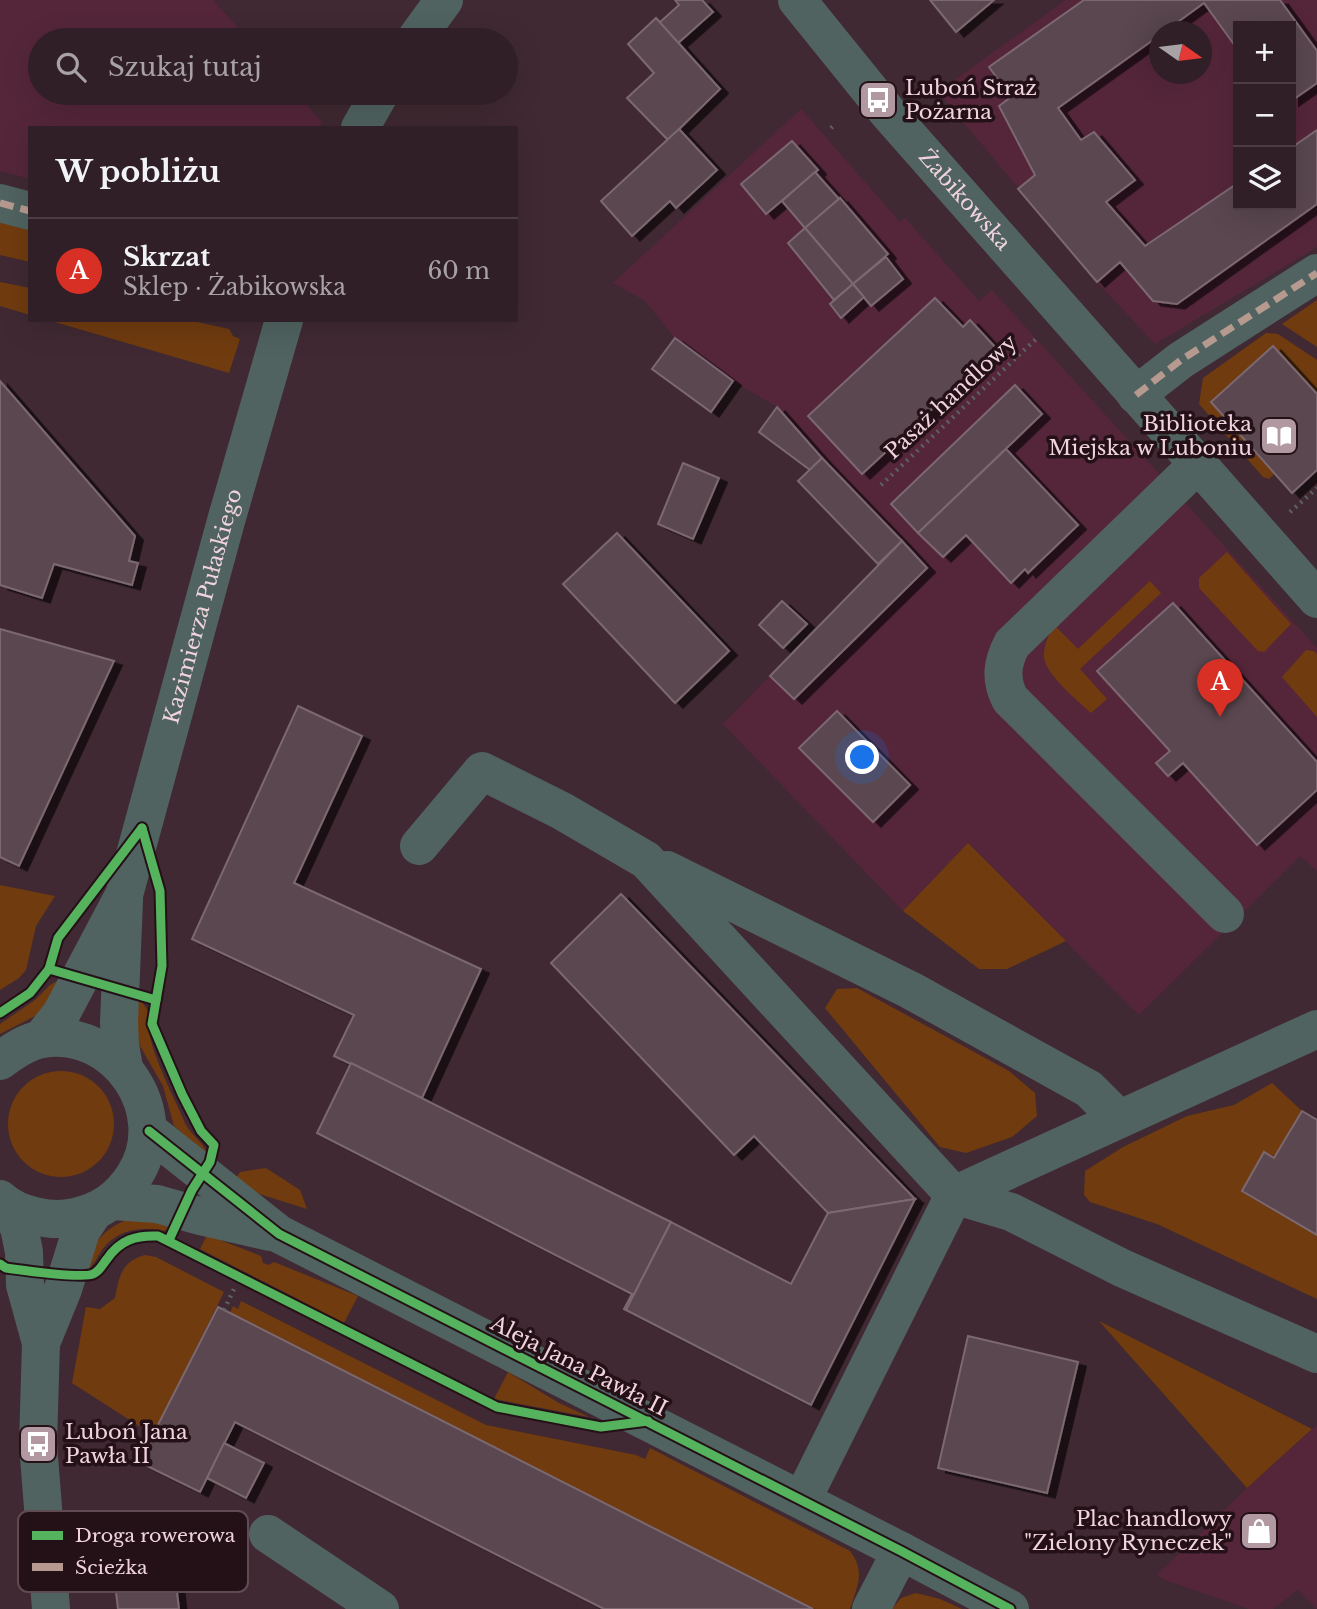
<!DOCTYPE html>
<html lang="pl">
<head>
<meta charset="utf-8">
<style>
	:root { --surface:#301f26; --page:#3c2c32; --text:#f1f3f6; --muted:#a8a2a7; --line:#4b3d43; --accent:#d93025 }
	body { margin:0; font-family:"Libre Baskerville",serif; background:var(--page); color:var(--text) }
	.controls { position:absolute; right:21px; top:21px; display:grid; overflow:hidden; border-radius:0px; box-shadow:0 7px 28px #0002 }
	.controls button { width:63px; height:63px; display:grid; place-items:center; padding:0; border:0; border-bottom:2px solid var(--line); background:var(--surface); color:var(--text); font:35px sans-serif }
	.compass { position:absolute; left:1149px; top:21px; width:63px; height:63px; border-radius:50%; background:var(--surface); box-shadow:0 7px 28px #0002; rotate:104deg }
	.you { position:absolute; left:863px; top:758px; width:24px; height:24px; margin:-18px; border:5px solid #fff; border-radius:50%; background:#1a73e8; box-shadow:0 0 0 10px #1a73e833 }
	.badge { display:grid; place-items:center; width:46px; height:46px; border-radius:50%; background:var(--accent); color:#fff; font-size:23px; font-weight:700 }
	.pin { position:absolute; translate:-50% -58px; filter:drop-shadow(0 2px 4px #0008) }
	.pin::after { content:''; position:absolute; top:37px; width:24px; height:21px; background:inherit; clip-path:polygon(0 0,100% 0,50% 100%) }
	.list { margin:0; padding:0; list-style:none }
	h2 { display:flex; justify-content:space-between; align-items:center; height:91px; margin:0; padding:0 28px; font-size:30px }
	h2 small { font-size:23px; font-weight:400; color:var(--muted) }
	.list li { display:grid; grid-template-columns:46px 1fr auto; gap:21px; align-items:center; box-sizing:border-box; height:105px; padding:0 28px; border-top:2px solid var(--line) }
	.list b { display:block; font-size:26px; white-space:nowrap }
	.list p { margin:0; font-size:23px; white-space:nowrap; color:var(--muted) }
	.list em { font-size:23px; font-style:normal; color:var(--muted) }
	.icon { flex:none; width:38px; height:38px; fill:none; stroke:currentColor; stroke-width:2; stroke-linecap:round; stroke-linejoin:round }
	.map { position:relative; flex:none; width:1317px; height:1609px; overflow:hidden }
	.search { position:absolute; background:var(--surface); box-shadow:0 7px 28px #0002; left:28px; top:28px; width:490px; height:77px; display:flex; align-items:center; gap:18px; box-sizing:border-box; padding:0 24px; border-radius:38px; color:var(--muted); font-size:26px }
	.panel { position:absolute; background:var(--surface); box-shadow:0 7px 28px #0002; left:28px; top:126px; width:490px; height:196px; border-radius:0px }
	.map>svg:first-child { display:block }
</style>
</head>
<body>
<div class="map">
<svg width="1317" height="1609" viewBox="0 0 1317 1609">
	<defs>
		<filter id="shadow"><feDropShadow dx="8" dy="4.5" stdDeviation="0" flood-color="#0009"/></filter>
	</defs>
	<rect width="100%" height="100%" fill="#402932"/>
	<g fill="#55263a" fill-rule="evenodd">
		<polygon points="0,0 213,0 249,40 40,40 40,93 296,93 322,122 319,128 30,128 30,179 0,171"/>
		<path d="M 1066,0 L 1317,0 L 1317,247 L 1155,344 L 1097,282 L 938,92 ZM 1238,26 L 1291,26 L 1291,205 L 1238,205 ZM 1160,32 L 1202,32 L 1202,74 L 1160,74 Z"/>
		<polygon points="801,109 900,222 905,218 979,301 992,290 1317,648 1317,871 1300,856 1139,1015 968,843 903,911 723,724 902,541 822,458 777,407 733,381 675,338 645,301 613,283"/>
		<polygon points="1317,1425 1317,1609 1298,1590 1273,1609 1249,1609 1168,1581 1157,1575 1247,1488"/>
	</g>
	<g fill="#703b0f">
		<polygon points="0,222 30,230 30,262 0,255"/>
		<polygon points="0,282 30,288 30,315 0,306"/>
		<polygon points="1317,300 1317,347 1282,324"/>
		<polygon points="48,320 188,320 229,329 233,336 240,339 229,373"/>
		<polygon points="1266,333 1278,334 1317,360 1317,394 1273,346 1211,402 1275,473 1269,479 1263,477 1199,404 1203,378"/>
		<polygon points="1227,552 1291,624 1264,652 1258,651 1199,588 1199,578"/>
		<path d="M 1150,581 L 1161,593 L 1080,669 L 1107,699 L 1091,713 C 1079,702 1045,674 1044,657 C 1043,647 1049,634 1054,625 L 1078,649 Z"/>
		<polygon points="1306,650 1314,651 1317,654 1317,717 1282,677"/>
		<polygon points="968,843 1066,941 1007,969 979,969 903,911"/>
		<polygon points="0,885 55,896 36,926 26,970 19,978 0,990"/>
		<polygon points="66,976 41,1013 0,1034 0,1024 35,1000 50,985"/>
		<polygon points="857,988 1009,1071 1035,1093 1037,1116 1012,1137 966,1153 940,1147 825,1008 837,989"/>
		<path d="M 138,996 L 148,1011 C 143,1041 174,1096 186,1125 C 192,1136 205,1143 207,1155 L 174,1126 L 163,1086 L 140,1046 L 135,1032 Z"/>
		<circle cx="61" cy="1124" r="53"/>
		<polygon points="1272,1083 1302,1111 1274,1158 1264,1152 1242,1191 1317,1235 1317,1299 1157,1224 1090,1202 1084,1195 1085,1171 1123,1147 1187,1116 1234,1105"/>
		<polygon points="266,1168 300,1190 307,1209 256,1193 235,1179 240,1172"/>
		<path d="M 135,1217 L 170,1227 L 164,1231 C 139,1226 115,1230 100,1253 C 96,1260 93,1265 87,1271 L 86,1256 C 102,1234 108,1226 135,1217 Z"/>
		<polygon points="207,1235 261,1256 263,1263 269,1265 274,1262 358,1296 344,1323 200,1249"/>
		<path d="M 145,1255 L 156,1257 L 224,1292 L 153,1435 L 72,1383 L 86,1307 L 100,1309 L 115,1298 C 119,1276 122,1261 145,1255 Z"/>
		<path d="M 241,1301 L 486,1425 L 636,1455 L 645,1459 L 650,1448 L 850,1551 C 866,1572 857,1586 850,1609 L 813,1609 L 230,1313 L 233,1306 L 238,1309 Z"/>
		<polygon points="1099,1321 1312,1429 1247,1488"/>
		<polygon points="508,1372 559,1403 589,1417 494,1399"/>
		<polygon points="916,1593 940,1599 962,1609 892,1609 901,1598"/>
	</g>
	<g fill="#5a474f" stroke="#7c6870" stroke-width="2" filter="url(#shadow)">
		<polygon points="675,0 702,0 713,12 677,44 659,23 679,5"/>
		<polygon points="930,0 994,0 956,32"/>
		<polygon points="1084,0 1280,0 1317,51 1317,83 1291,101 1291,26 1238,26 1238,50 1204,3 1164,32 1160,32 1160,35 1058,108 1081,140 1094,132 1135,180 1106,202 1145,246 1238,183 1238,205 1291,205 1291,148 1317,130 1317,204 1177,304 1153,301 1120,262 1097,282 1018,189 1035,175 999,106 1011,97 989,67"/>
		<polygon points="656,18 720,89 668,140 627,98 654,73 628,44"/>
		<polygon points="679,129 717,170 676,208 670,201 632,236 601,201"/>
		<polygon points="792,141 818,170 766,214 741,184"/>
		<polygon points="815,172 839,199 805,228 782,201"/>
		<polygon points="840,198 888,254 853,284 805,228"/>
		<polygon points="805,228 853,284 834,300 788,243"/>
		<polygon points="886,257 903,279 871,306 853,284"/>
		<polygon points="853,284 864,297 841,318 830,304"/>
		<polygon points="935,298 963,327 970,320 997,349 862,474 808,416"/>
		<polygon points="675,338 733,381 711,412 652,369"/>
		<polygon points="1273,346 1317,394 1317,470 1292,493 1211,402"/>
		<polygon points="0,381 135,536 129,561 138,563 132,585 54,564 42,598 0,585"/>
		<polygon points="1015,385 1042,414 918,533 891,504"/>
		<polygon points="777,407 822,458 810,470 759,432"/>
		<polygon points="1006,449 1078,525 1028,573 1025,569 1011,583 966,535 943,557 918,533"/>
		<polygon points="822,458 902,541 878,564 798,481"/>
		<polygon points="683,463 719,478 693,539 658,524"/>
		<polygon points="617,533 729,651 675,703 563,584"/>
		<polygon points="902,541 927,568 794,699 770,676"/>
		<polygon points="782,601 807,624 783,648 759,625"/>
		<polygon points="1173,603 1317,762 1317,790 1257,845 1183,763 1168,776 1156,763 1170,751 1097,671"/>
		<polygon points="0,629 114,661 19,866 0,857"/>
		<polygon points="298,706 362,736 294,883 481,969 422,1098 334,1056 354,1015 192,939"/>
		<polygon points="837,711 910,785 873,822 799,748"/>
		<polygon points="621,894 915,1199 828,1213 754,1136 734,1155 551,963"/>
		<polygon points="351,1063 671,1222 626,1310 624,1309 632,1294 317,1133"/>
		<polygon points="1302,1111 1317,1120 1317,1235 1242,1191 1264,1152 1274,1158"/>
		<polygon points="915,1199 811,1405 626,1310 671,1222 791,1284 828,1213"/>
		<polygon points="218,1307 230,1313 813,1609 604,1609 235,1422 200,1492 139,1462"/>
		<polygon points="968,1336 1078,1362 1047,1493 938,1468"/>
		<polygon points="224,1443 264,1463 246,1498 207,1478"/>
		<polygon points="170,1535 179,1609 118,1609 110,1540"/>
	</g>
	<g fill="none" stroke-linecap="round" stroke-linejoin="round">
		<g stroke="#5c6262" stroke-width="4.5" stroke-dasharray="2 5" stroke-linecap="butt">
			<polyline points="831,128 835,124"/>
			<polyline points="881,485 1036,339"/>
			<polyline points="1290,512 1317,488"/>
			<polyline points="224,1310 234,1289"/>
		</g>
		<g stroke="#506360" stroke-width="38">
			<path id="s1" d="M 797,0 L 890,115 L 1317,599"/>
			<polyline points="415,40 444,0"/>
			<polyline points="360,128 380,93"/>
			<polyline points="0,203 30,211"/>
			<polyline points="1136,395 1181,360 1317,273"/>
			<path d="M 1197,465 L 1012,644 C 1002,663 1000,679 1010,699 L 1225,914"/>
			<polyline points="419,846 482,771 562,811 646,860 954,1195 1011,1212 1122,1268 1317,1354"/>
			<polyline points="667,870 910,990 1089,1089 1118,1118"/>
			<polyline points="124,900 119,1022 120,1045 124,1068"/>
			<path id="s2" d="M 41,1039 L 61,1014 L 124,895 L 226,521 L 284,320"/>
			<path d="M 0,1061 C 13,1051 26,1042 42,1039 C 116,1026 175,1113 134,1176 C 119,1199 101,1211 75,1217 C 52,1223 17,1215 0,1199"/>
			<polyline points="149,1131 279,1234 901,1551 1010,1609"/>
			<polyline points="113,1201 157,1204 200,1216 270,1232"/>
			<polyline points="4,1203 19,1227 24,1252 25,1285 41,1343 38,1444 51,1609"/>
			<polyline points="41,1343 63,1289 81,1231 93,1213"/>
			<polyline points="802,1500 954,1195 1317,1029"/>
			<polyline points="268,1534 380,1609"/>
			<polyline points="871,1609 901,1551"/>
		</g>
		<g stroke="#b69a8f" stroke-width="7" stroke-dasharray="14 7" stroke-linecap="butt">
			<polyline points="0,203 30,211"/>
			<polyline points="1136,395 1181,360 1317,273"/>
		</g>
		<defs>
			<g id="cycleway">
				<polyline points="142,828 160,891 162,966 152,1024 182,1094 201,1131 214,1145 210,1162 192,1190 169,1240"/>
				<polyline points="49,969 156,1000"/>
				<polyline points="0,1013 30,993 49,969 58,938 142,828"/>
				<polyline points="149,1131 279,1234 901,1551 1010,1609"/>
				<path d="M 0,1264 L 6,1268 C 21,1270 82,1279 93,1274 C 100,1271 102,1265 107,1259 C 120,1240 136,1235 158,1236 L 497,1407 L 601,1427 L 648,1421"/>
			</g>
		</defs>
		<use href="#cycleway" stroke="#241118" stroke-width="13"/>
		<use href="#cycleway" stroke="#56b35d" stroke-width="9"/>
	</g>
	<defs>
		<symbol id="bus-square" viewBox="-11 -11 22 22"><rect x="-9" y="-9" width="18" height="18" rx="4" fill="#b298a0" stroke="#241118"/><path d="M-5-6H5V4H4V6H2V4H-2V6H-4V4H-5ZM-3.5-4V0h7V-4ZM-3.5 1.2v1.5H-2V1.2ZM2 1.2v1.5H3.5V1.2Z" fill="#fff"/></symbol>
		<symbol id="library-square" viewBox="-11 -11 22 22"><rect x="-9" y="-9" width="18" height="18" rx="4" fill="#b298a0" stroke="#241118"/><path d="M-6-4Q-3-5.5-.7-3.5V5Q-3 3-6 4ZM6-4Q3-5.5 .7-3.5V5Q3 3 6 4Z" fill="#fff"/></symbol>
		<symbol id="shop-square" viewBox="-11 -11 22 22"><rect x="-9" y="-9" width="18" height="18" rx="4" fill="#b298a0" stroke="#241118"/><path d="M-5-2.5h2.3a2.7 3.5 0 0 1 5.4 0H5L5.5 6h-11ZM-1.5-2.5h3a1.5 2.3 0 0 0-3 0Z" fill="#fff"/></symbol>
	</defs>
	<g fill-rule="evenodd">
		<use href="#bus-square" x="856" y="78" width="44" height="44"/>
		<use href="#library-square" x="1257" y="414" width="44" height="44"/>
		<use href="#bus-square" x="16" y="1422" width="44" height="44"/>
		<use href="#shop-square" x="1237" y="1509" width="44" height="44"/>
	</g>
	<g text-anchor="middle" dominant-baseline="central" stroke-width="7" stroke-linejoin="round" paint-order="stroke">
		<g font-size="21" fill="#f0d3dc" stroke="#241118" text-anchor="start">
			<text x="905" y="88">Luboń Straż<tspan x="905" dy="24">Pożarna</tspan></text>
			<text x="1252" y="424" text-anchor="end">Biblioteka<tspan x="1252" dy="24">Miejska w Luboniu</tspan></text>
			<text x="65" y="1432">Luboń Jana<tspan x="65" dy="24">Pawła II</tspan></text>
			<text x="1232" y="1519" text-anchor="end">Plac handlowy<tspan x="1232" dy="24">"Zielony Ryneczek"</tspan></text>
		</g>
		<g font-size="21" fill="#f0d3dc" stroke="#241118">
			<text stroke="none"><textPath href="#s1" startOffset="261">Żabikowska</textPath></text>
			<text transform="translate(951 397) rotate(-43)">Pasaż handlowy</text>
			<text stroke="none"><textPath href="#s2" startOffset="466">Kazimierza Pułaskiego</textPath></text>
			<text transform="translate(579 1366) rotate(27)">Aleja Jana Pawła II</text>
		</g>
	</g>
	<rect x="18" y="1511" width="230" height="81" rx="10" fill="#241118" stroke="#614b53" stroke-width="2"/>
	<rect x="32" y="1531" width="31" height="9" fill="#56b35d"/>
	<rect x="32" y="1563" width="31" height="8" fill="#b69a8f"/>
	<g font-size="19" fill="#f0d3dc">
		<text x="75" y="1542">Droga rowerowa</text>
		<text x="75" y="1574">Ścieżka</text>
	</g>
</svg>
<div class="controls">
<button>+</button>
<button>−</button>
<button><svg class="icon" aria-label="layers" viewBox="0 0 24 24"><path d="M12 4l9 5-9 5-9-5zM3 14l9 5 9-5"/></svg></button>
</div>
<svg class="compass" viewBox="-18 -18 36 36"><path d="M0-13l5 13h-10z" fill="#e53935"/><path d="M0 13l5-13h-10z" fill="#a8a2a7"/></svg>
<div class="you"></div>
<div class="pin badge" style="left:1220px;top:717px">A</div>
<div class="search"><svg class="icon" aria-label="search" viewBox="0 0 24 24"><circle cx="10" cy="10" r="6"/><path d="M15 15l6 6"/></svg>Szukaj tutaj</div>
<section class="panel">
<h2>W pobliżu<small></small></h2>
<ul class="list">
<li><span class="badge">A</span><div><b>Skrzat</b><p>Sklep · Żabikowska</p></div><em>60 m</em></li>
</ul>
</section>
</div>
</body>
</html>
